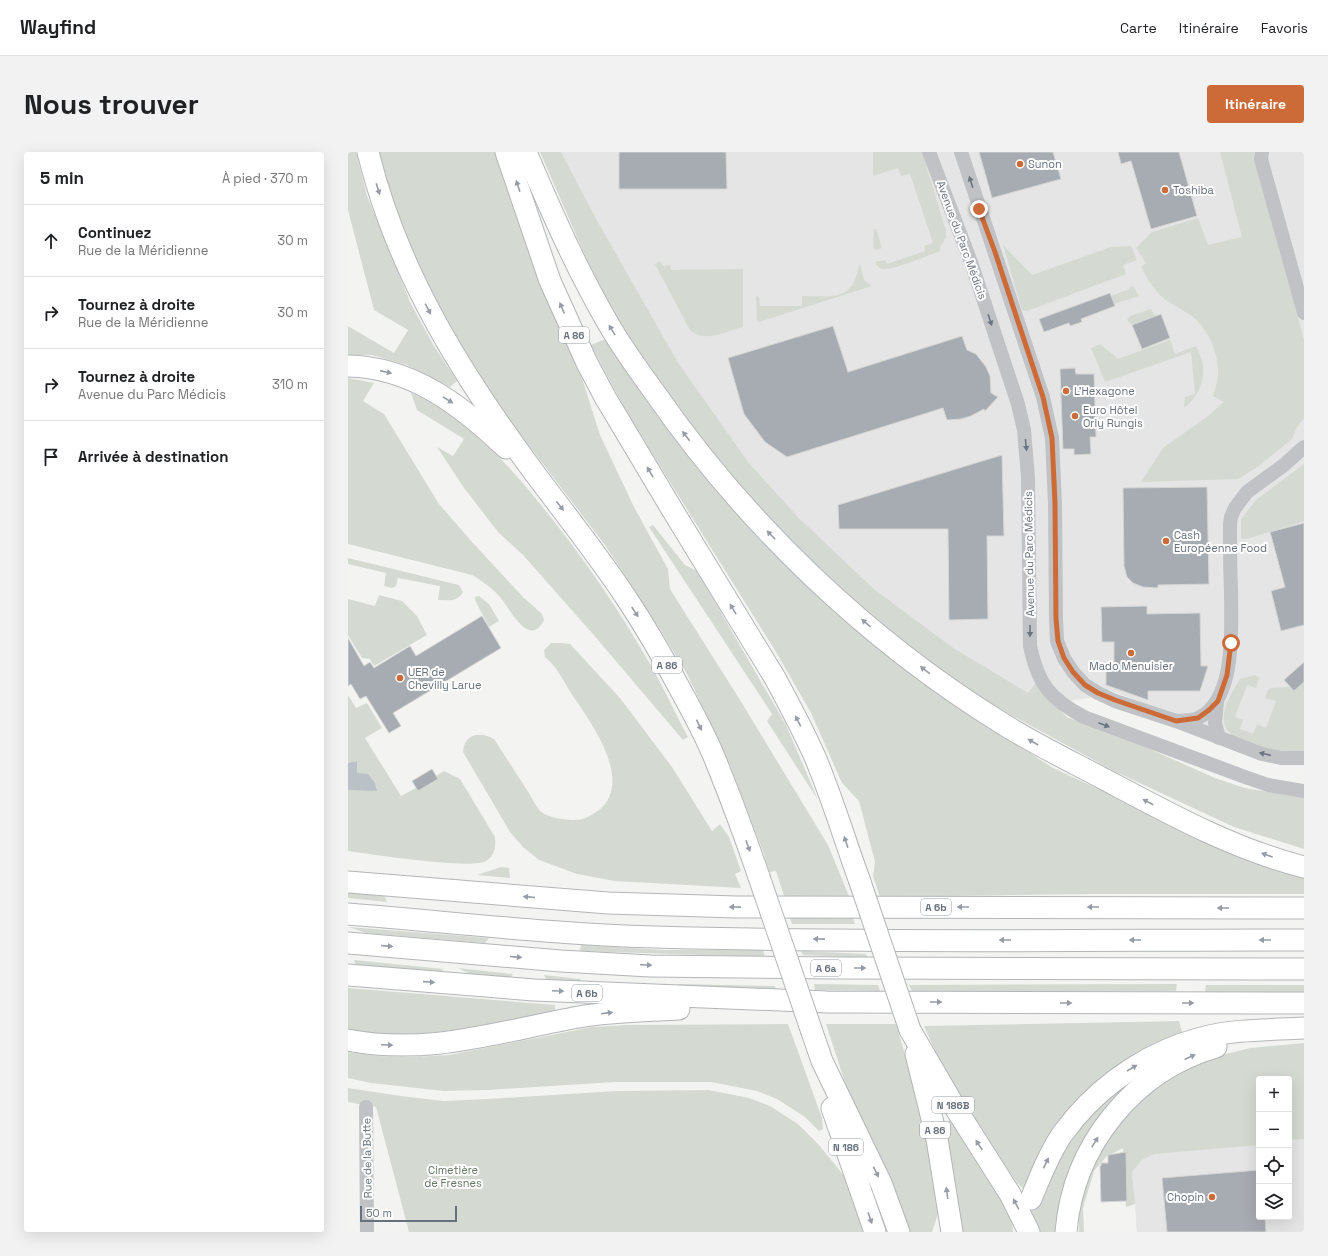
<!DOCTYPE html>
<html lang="fr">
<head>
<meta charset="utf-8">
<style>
	:root { --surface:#fff; --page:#f2f2f2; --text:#202124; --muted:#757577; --line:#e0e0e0; --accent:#cc6b38 }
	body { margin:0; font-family:"Space Grotesk",sans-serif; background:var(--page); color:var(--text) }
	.controls { position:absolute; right:12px; bottom:12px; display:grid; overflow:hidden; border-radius:4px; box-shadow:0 4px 16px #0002 }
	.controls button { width:36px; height:36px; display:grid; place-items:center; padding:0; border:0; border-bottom:1px solid var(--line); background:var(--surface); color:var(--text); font:20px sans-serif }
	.scale { position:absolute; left:12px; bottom:10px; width:97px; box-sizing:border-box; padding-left:4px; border:2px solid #67717e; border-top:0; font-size:11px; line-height:14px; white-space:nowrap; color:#67717e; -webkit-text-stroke:3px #fff; paint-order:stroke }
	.stop { position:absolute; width:12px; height:12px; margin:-9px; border:3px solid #cc6b38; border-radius:50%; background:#fff }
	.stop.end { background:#cc6b38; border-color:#fff; box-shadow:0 1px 4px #0008 }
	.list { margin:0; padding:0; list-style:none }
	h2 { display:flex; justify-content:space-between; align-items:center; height:52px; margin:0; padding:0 16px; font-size:17px }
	h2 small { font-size:13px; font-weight:400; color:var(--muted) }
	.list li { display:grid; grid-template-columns:26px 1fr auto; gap:12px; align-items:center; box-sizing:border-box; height:72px; padding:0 16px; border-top:1px solid var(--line) }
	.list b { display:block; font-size:15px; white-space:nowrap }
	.list p { margin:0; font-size:13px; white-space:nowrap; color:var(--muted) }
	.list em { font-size:13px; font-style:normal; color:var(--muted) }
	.icon { flex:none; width:22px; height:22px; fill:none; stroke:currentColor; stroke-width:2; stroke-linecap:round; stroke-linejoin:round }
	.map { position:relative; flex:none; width:956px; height:1080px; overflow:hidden; border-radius:4px }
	header { display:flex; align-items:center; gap:24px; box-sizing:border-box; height:56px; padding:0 20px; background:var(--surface); border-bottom:1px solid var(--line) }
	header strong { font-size:19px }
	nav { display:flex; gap:22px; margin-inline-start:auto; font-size:14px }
	.intro { display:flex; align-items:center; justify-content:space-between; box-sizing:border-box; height:96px; padding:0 24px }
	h1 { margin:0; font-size:28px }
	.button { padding:10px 18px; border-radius:4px; background:var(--accent); color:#fff; font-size:14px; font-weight:700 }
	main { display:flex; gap:24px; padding:0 24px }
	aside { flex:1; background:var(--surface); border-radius:4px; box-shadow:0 4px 16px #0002 }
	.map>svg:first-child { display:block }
</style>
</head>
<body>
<header>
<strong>Wayfind</strong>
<nav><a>Carte</a><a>Itinéraire</a><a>Favoris</a></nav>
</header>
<div class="intro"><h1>Nous trouver</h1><a class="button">Itinéraire</a></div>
<main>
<aside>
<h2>5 min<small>À pied · 370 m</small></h2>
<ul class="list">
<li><svg class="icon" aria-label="ahead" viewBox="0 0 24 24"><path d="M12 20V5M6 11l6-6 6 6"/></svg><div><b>Continuez</b><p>Rue de la Méridienne</p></div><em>30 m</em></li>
<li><svg class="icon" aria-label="right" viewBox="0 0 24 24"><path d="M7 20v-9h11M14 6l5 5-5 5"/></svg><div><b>Tournez à droite</b><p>Rue de la Méridienne</p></div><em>30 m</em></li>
<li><svg class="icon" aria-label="right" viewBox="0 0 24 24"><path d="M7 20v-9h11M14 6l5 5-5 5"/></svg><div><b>Tournez à droite</b><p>Avenue du Parc Médicis</p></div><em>310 m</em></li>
<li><svg class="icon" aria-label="arrive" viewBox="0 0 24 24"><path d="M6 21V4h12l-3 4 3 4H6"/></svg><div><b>Arrivée à destination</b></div></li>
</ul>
</aside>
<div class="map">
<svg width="956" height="1080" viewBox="0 0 956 1080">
	<rect width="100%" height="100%" fill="#f3f4f1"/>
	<g fill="#e4e5e4">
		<polygon points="213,0 956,0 956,603 880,583 761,538 747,545 696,553 607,497 526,437 451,366 401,311 331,212 250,70"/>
		<polygon points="956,954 956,1080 789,1080 782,995 911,964 911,1065 941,1065 941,957"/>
	</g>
	<g fill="#d4dad2">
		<polygon points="0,0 8,0 19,44 63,152 86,194 109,229 102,235 59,213 24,203 0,203 0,174 46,201 60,178 26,158 0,58"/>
		<polygon points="27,0 149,0 232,220 252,283 286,355 320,417 322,437 392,548 480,693 501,744 436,744 428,719 421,720 416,702 381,611 339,522 313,479 257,393 136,235 85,151 62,100"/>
		<polygon points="192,0 213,0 250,70 331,212 401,311 451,366 526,437 607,497 680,541 688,531 705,551 719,565 777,586 867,626 897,636 956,646 956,697 886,675 768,620 661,562 622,539 571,502 503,445 456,401 398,342 307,227 272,172 239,108"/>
		<path d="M 525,0 L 574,0 L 598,79 L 598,85 L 592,95 L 592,99 C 581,103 544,119 534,117 C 531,116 529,113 527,110 L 537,108 L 539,112 L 577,99 L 576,94 L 585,91 L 562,22 L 553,24 L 550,16 L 525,24 Z"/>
		<path d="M 872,0 L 906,0 L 906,6 L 956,188 L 956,266 L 949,275 L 944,287 L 908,316 L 890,327 L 793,330 L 815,296 L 860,264 L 876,250 L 865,244 C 867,236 871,226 870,217 C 869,199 860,177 845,165 C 836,158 823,153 814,145 C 805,137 799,125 793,115 L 798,111 L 788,96 L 804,80 L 850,66 L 860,93 L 894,85 Z"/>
		<polygon points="526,77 528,77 534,96 528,98 525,95"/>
		<polygon points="655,93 684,123 763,95 783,94 789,108 775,113 778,122 679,159 674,158"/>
		<path d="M 312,109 L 315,114 L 322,113 L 323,118 L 395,117 L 395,175 C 377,179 358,192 342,178 L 307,112 Z"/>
		<path d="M 511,113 L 512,113 L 516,128 L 524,134 L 411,170 L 409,169 L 408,144 L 411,145 L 412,154 L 454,154 L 454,144 C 484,144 505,150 511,113 Z"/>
		<polygon points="785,134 791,144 766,152 763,144 782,137 782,135"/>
		<polygon points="803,157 807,164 787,172 783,172 779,168 782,164"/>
		<polygon points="257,187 330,286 634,570 705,616 755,639 844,684 956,725 956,742 744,742 532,745 525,724 527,710 511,649 494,631 463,561 428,500 287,274 264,233 243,193"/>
		<path d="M 822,188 L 827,202 L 848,194 C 851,200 855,208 855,215 C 856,231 849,246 836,256 L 837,245 L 847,242 L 843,200 L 757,230 L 743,196 L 752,192 L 770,207 Z"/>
		<path d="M 0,226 L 26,231 L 15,249 L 36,262 L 91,352 L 125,391 L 175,445 L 194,462 L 196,468 C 181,498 162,456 151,444 C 143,435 134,429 124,423 L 0,392 Z"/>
		<path d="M 63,241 C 72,245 82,249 90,254 C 123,273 155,308 179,336 C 225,391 267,450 302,512 C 316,536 327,561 340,585 L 335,588 L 244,481 L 175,403 L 150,380 L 116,336 L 89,295 L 105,304 L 116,287 L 69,258 Z"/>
		<polygon points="956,312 956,369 899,387 893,387 893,367 908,348"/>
		<polygon points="305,373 337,413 349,419 438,573 470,648 419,569 424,562 301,375"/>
		<path d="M 0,406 L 111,433 L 115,440 C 108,451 101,448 90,448 L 92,434 L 50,426 L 48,434 L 44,436 L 36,434 L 38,421 L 0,412 Z"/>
		<polygon points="31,443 54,449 69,464 79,483 26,514 22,507 14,506 0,483 0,447 27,454"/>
		<polygon points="131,444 141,452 151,469 141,475 127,448 127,445"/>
		<path d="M 203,491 L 214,491 L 222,492 L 272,546 L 324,615 L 364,679 L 372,672 L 381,685 L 393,719 L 387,722 L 393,736 L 267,729 L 229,722 L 191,708 L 175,695 L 162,680 L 115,600 C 116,582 132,579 146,587 C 157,604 168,621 179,638 C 183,644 187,653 192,659 C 200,666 217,668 227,668 C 235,668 244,663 251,658 C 287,628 241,568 223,541 C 215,529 209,514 197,505 L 196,498 Z"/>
		<path d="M 907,523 L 911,526 L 908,536 L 899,533 L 887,565 L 895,568 L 892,577 L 905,582 L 909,572 L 918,576 L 928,549 L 917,546 L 920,538 L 922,536 L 942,535 L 946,539 L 956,530 L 956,603 L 921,599 L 885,585 C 881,580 876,574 876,568 C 874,556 886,537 892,527 Z"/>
		<path d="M 0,543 L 8,556 L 19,551 L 34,576 L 17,586 L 53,644 L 68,636 L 70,639 L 90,627 L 88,624 L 96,619 L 112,627 L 147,685 C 148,694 147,704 138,709 C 124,718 22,702 0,699 L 0,638 L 29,638 L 9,621 L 9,609 L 0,611 Z"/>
		<polygon points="153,715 161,716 162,726 129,723"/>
		<polygon points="0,740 36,743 39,750 0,746"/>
		<polygon points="442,766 505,766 507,772 444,772"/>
		<polygon points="1,775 141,786 137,791 18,781"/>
		<polygon points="233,793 316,798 415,798 417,805 232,799"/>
		<polygon points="453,799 518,802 520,806 455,803"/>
		<polygon points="6,808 96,817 89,822 8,814"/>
		<polygon points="110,816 165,822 161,828 128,825"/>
		<polygon points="196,823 232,827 236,833 200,831"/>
		<polygon points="329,832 427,834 428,839 331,838"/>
		<polygon points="466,832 530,833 532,839 467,838"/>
		<polygon points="829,832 828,839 564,839 561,833"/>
		<polygon points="858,833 956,833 956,840 857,840"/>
		<path d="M 0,836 L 207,853 L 207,860 C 146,870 60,893 0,877 Z"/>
		<polygon points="831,869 835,883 806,894 676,1037 669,1031 620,959 592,910 576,874"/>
		<polygon points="440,872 474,966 475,977 471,979 457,965 429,947 409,939 363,930 267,930 140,938 96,939 23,931 0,926 0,900 31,904 61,905 101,903 244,875 279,873"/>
		<polygon points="478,872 548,872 577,971 591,1059 584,1080 558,1080 502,946"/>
		<polygon points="956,891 956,987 941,988 941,927 911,927 911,993 806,1002 794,1008 784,1020 787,1052 778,1055 775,996 758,1005 746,1019 735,1056 736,1080 731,1080 731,1051 741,1018 774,966 800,940 851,911 878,902 902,896"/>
		<polygon points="774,931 779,939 711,1080 691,1080 683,1060 694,1029 728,975"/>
		<polygon points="0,936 53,944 96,949 139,947 269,939 361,938 401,946 422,954 450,972 471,993 497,1025 504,1042 516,1080 61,1080 28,955 0,950"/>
		<path d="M 602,967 C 619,992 666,1051 665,1080 L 614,1080 L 597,972 Z"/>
	</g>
	<polygon fill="#bac1c7" points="9,609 9,621 20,622 27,631 29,639 0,638 0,611"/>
	<g fill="#a7acb2" stroke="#d5d5d3">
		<polygon points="271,0 378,0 379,37 271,37"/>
		<polygon points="631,0 705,0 713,27 644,46"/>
		<polygon points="770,0 831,0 849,64 803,77 783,9 773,12"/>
		<polygon points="762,141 767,154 733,167 734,170 722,174 721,171 696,180 691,167"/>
		<polygon points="813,162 822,186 794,197 784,173"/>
		<polygon points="485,174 500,220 614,184 619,198 628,202 638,215 642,224 643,241 650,245 637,259 636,257 623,264 613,267 599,268 595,256 439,305 417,290 396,262 380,206"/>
		<polygon points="727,216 728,222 746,222 748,285 742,285 743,302 726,303 726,297 715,297 712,217"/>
		<polygon points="654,303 656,384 639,384 640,467 601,468 600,377 491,377 490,353"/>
		<polygon points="859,335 861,432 810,433 810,436 795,435 785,431 779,425 776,414 775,336"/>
		<polygon points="956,371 956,473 933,479 923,439 937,435 922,380"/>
		<polygon points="799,454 799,462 852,461 853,514 860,514 852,539 800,539 800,548 758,533 758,512 766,512 766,490 754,490 753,455"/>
		<polygon points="134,464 153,496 45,561 53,574 41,581 18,544 12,547 3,532 0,534 0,486 16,514 22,510 26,516 62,494 68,504"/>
		<polygon points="956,510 956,530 946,539 936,528"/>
		<polygon points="84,617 90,627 70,639 64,629"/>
		<polygon points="778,1000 779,1049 753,1050 752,1014 753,1014 753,1011 760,1011 760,1003"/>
		<polygon points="911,1018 911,1065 917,1065 918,1080 819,1080 814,1026"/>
	</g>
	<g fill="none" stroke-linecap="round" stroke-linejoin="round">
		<defs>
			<g id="highway">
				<path d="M 20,0 C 49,120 115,225 188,323 C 218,363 249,402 277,444 C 297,474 315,505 332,537 C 345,561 359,586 369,612 C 384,649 398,687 411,725"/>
				<path d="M 158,0 L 202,129 L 239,211 L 257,245 L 322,354 L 427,526 C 441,552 455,578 467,605 C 484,645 496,686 511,727"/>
				<path d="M 178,0 C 203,59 229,118 261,173 C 275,197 291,219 307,241 C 398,372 519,488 655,572 C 687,592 722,609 756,627 C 820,661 885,697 956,715"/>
				<path d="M 0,214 C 64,215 114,254 158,296"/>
				<polyline points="0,730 260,751 388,755 956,756"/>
				<path d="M 0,762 C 102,770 204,782 307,785 C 523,791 740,788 956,788"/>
				<polyline points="0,791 213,809 302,814 495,816 956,817"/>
				<polyline points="0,823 186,838 479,850 956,851"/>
				<polyline points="562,878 608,957 662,1042 681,1080"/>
				<polyline points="464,880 474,909 533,1031 551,1080"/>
				<path d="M 0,888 C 81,904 152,879 231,865 C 264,859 297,859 331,857"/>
				<polyline points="568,902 589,987 604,1080"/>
				<polyline points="484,956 527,1080"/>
				<path d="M 683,1047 C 692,1025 700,1004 713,984 C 717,978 722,973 726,967 C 759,928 804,899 853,886 C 886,877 922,878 956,876"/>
				<path d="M 718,1080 C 725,994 785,919 868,895"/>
			</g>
		</defs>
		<use href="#highway" stroke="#b3b5b8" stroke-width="23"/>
		<g stroke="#c0c2c5" stroke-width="14">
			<path d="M 581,0 L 623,110 L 670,252 L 676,278 L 680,325 L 682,494 C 690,532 702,547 736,565 L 897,625 L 920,633 L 956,639"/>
			<polyline points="613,0 695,245 704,286 707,352 708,467 709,489 716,506 725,520 737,533 750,541 767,549 828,569 914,602 933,606 956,606"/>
			<polyline points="914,0 913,7 956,161"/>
			<polyline points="869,549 867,571 871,586"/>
			<path d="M 829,569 C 836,568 845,569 850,566 C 889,548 883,474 883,439 C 882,417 882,395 882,372 L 883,365 L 887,356 L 899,340 L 936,313 L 956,295"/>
			<polyline points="18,955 19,1080"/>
		</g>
		<use href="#highway" stroke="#fff" stroke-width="21"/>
		<defs>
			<g id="highway-bridge">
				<polyline points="411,725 464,880"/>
				<polyline points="511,727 562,878"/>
			</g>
		</defs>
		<use href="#highway-bridge" stroke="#b3b5b8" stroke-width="23" stroke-linecap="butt"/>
		<use href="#highway-bridge" stroke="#fff" stroke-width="21"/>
	</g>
	<defs><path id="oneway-solid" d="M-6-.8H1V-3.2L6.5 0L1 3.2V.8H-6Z"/></defs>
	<g fill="#6b7582">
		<use href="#oneway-solid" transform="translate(623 30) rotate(-108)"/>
		<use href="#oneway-solid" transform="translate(642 168) rotate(72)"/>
		<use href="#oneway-solid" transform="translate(678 293) rotate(84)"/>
		<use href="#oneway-solid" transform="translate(682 479) rotate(90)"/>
		<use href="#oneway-solid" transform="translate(756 573) rotate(21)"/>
		<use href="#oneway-solid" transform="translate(917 602) rotate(-167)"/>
	</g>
	<g fill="#959ca5">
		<use href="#oneway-solid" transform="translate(170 34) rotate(-109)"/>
		<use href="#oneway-solid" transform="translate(30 37) rotate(73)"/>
		<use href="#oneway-solid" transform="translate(214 156) rotate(-113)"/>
		<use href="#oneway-solid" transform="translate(80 157) rotate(62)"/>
		<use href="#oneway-solid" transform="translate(264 178) rotate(-121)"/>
		<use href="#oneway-solid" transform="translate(38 220) rotate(13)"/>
		<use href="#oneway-solid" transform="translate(100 248) rotate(32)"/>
		<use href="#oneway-solid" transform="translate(338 284) rotate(-127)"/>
		<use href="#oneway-solid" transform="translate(302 320) rotate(-120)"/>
		<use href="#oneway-solid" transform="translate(212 354) rotate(52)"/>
		<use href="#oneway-solid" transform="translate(423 383) rotate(-134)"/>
		<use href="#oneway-solid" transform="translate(385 457) rotate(-121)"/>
		<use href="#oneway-solid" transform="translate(287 460) rotate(57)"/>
		<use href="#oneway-solid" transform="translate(518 471) rotate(-139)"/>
		<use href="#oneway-solid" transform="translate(577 518) rotate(-143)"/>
		<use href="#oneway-solid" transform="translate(450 569) rotate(-117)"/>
		<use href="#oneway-solid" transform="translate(351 573) rotate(65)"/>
		<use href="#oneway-solid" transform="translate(685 590) rotate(-150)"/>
		<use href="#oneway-solid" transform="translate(800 650) rotate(-152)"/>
		<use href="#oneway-solid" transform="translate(498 690) rotate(-109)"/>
		<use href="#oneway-solid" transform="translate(400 694) rotate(70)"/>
		<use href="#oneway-solid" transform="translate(919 703) rotate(-160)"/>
		<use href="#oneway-solid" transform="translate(181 745) rotate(-175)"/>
		<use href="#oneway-solid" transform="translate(387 755) rotate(-179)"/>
		<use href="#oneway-solid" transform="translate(615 755) rotate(-180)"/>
		<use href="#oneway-solid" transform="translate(745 755) rotate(-180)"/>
		<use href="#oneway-solid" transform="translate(875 756) rotate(-180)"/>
		<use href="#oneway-solid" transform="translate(471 787) rotate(-179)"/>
		<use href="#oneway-solid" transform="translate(657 788) rotate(-180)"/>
		<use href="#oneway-solid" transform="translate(787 788) rotate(-180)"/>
		<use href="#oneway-solid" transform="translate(917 788) rotate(-180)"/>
		<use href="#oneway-solid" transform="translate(39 794) rotate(5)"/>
		<use href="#oneway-solid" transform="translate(168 805) rotate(5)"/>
		<use href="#oneway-solid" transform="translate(298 813) rotate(3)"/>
		<use href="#oneway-solid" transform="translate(512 816)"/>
		<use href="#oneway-solid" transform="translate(81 830) rotate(4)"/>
		<use href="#oneway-solid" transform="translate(210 839) rotate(3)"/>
		<use href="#oneway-solid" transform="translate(588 850)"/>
		<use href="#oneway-solid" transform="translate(718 851)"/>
		<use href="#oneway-solid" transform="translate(840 851)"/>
		<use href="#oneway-solid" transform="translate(259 861) rotate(-7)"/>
		<use href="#oneway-solid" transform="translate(39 893) rotate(2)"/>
		<use href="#oneway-solid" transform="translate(842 905) rotate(-25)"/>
		<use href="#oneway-solid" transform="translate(784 916) rotate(-31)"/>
		<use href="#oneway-solid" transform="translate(747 990) rotate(-58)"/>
		<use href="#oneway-solid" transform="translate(631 993) rotate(-123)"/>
		<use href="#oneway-solid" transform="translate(698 1011) rotate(-64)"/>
		<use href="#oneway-solid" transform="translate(528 1020) rotate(64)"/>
		<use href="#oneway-solid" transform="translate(599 1041) rotate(-98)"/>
		<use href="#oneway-solid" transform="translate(668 1052) rotate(-118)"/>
		<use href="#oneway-solid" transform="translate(522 1066) rotate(71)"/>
	</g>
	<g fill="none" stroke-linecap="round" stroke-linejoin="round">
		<polyline stroke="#cc6b38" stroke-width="5" points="631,57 647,100 695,245 704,286 707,352 708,467 710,489 716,506 725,520 737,533 750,541 767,548 828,569 850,566 861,558 870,549 879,523 883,491"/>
	</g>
	<g fill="#cc6b38" stroke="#fff" stroke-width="1.5">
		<circle cx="672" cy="12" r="4"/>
		<circle cx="817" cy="38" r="4"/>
		<circle cx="718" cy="239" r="4"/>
		<circle cx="727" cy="264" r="4"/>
		<circle cx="818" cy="389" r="4"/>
		<circle cx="783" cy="501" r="4"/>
		<circle cx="52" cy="526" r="4"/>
		<circle cx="864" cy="1045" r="4"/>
	</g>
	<g text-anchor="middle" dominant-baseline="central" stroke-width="4" stroke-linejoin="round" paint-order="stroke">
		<g fill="#fff" stroke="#959ca5" stroke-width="1">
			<rect x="211" y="175" width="30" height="16" rx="3"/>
			<rect x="304" y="505" width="30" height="16" rx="3"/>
			<rect x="573" y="747" width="30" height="16" rx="3"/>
			<rect x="463" y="808" width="30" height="16" rx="3"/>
			<rect x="224" y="833" width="30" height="16" rx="3"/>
			<rect x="584" y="945" width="42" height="16" rx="3"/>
			<rect x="572" y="970" width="30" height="16" rx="3"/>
			<rect x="481" y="987" width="34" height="16" rx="3"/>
		</g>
		<g font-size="10" font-weight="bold" fill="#67717e">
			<text x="226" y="183">A 86</text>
			<text x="319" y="513">A 86</text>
			<text x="588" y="755">A 6b</text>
			<text x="478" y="816">A 6a</text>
			<text x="239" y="841">A 6b</text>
			<text x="605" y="953">N 186B</text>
			<text x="587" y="978">A 86</text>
			<text x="498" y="995">N 186</text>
		</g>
		<g font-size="11" fill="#67717e" stroke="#fff" text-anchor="start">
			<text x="680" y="12">Sunon</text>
			<text x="825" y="38">Toshiba</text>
			<text x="726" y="239">L'Hexagone</text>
			<text x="735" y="258">Euro Hôtel<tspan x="735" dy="13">Orly Rungis</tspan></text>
			<text x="826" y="383">Cash<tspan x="826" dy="13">Européenne Food</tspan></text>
			<text x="783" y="514" text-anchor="middle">Mado Menuisier</text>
			<text x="60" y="520">UER de<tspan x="60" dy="13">Chevilly Larue</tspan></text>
			<text x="856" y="1045" text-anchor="end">Chopin</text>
		</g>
		<g font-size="11" fill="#67717e" stroke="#fff">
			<text transform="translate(614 88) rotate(70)">Avenue du Parc Médicis</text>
			<text transform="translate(681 402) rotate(-91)">Avenue du Parc Médicis</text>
			<text transform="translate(19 1006) rotate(-91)">Rue de la Butte</text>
		</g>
		<g font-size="11" fill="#667664" stroke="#fff">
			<text x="105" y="1018">Cimetière<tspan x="105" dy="13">de Fresnes</tspan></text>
		</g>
	</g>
</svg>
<div class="controls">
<button>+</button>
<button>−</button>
<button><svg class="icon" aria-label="locate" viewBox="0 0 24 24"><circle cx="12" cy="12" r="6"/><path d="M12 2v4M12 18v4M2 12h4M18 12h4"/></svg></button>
<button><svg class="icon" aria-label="layers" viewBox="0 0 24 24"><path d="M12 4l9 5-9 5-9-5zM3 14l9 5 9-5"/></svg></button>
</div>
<div class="scale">50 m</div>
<div class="stop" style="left:883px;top:491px"></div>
<div class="stop end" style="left:631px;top:57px"></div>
</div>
</main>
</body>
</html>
